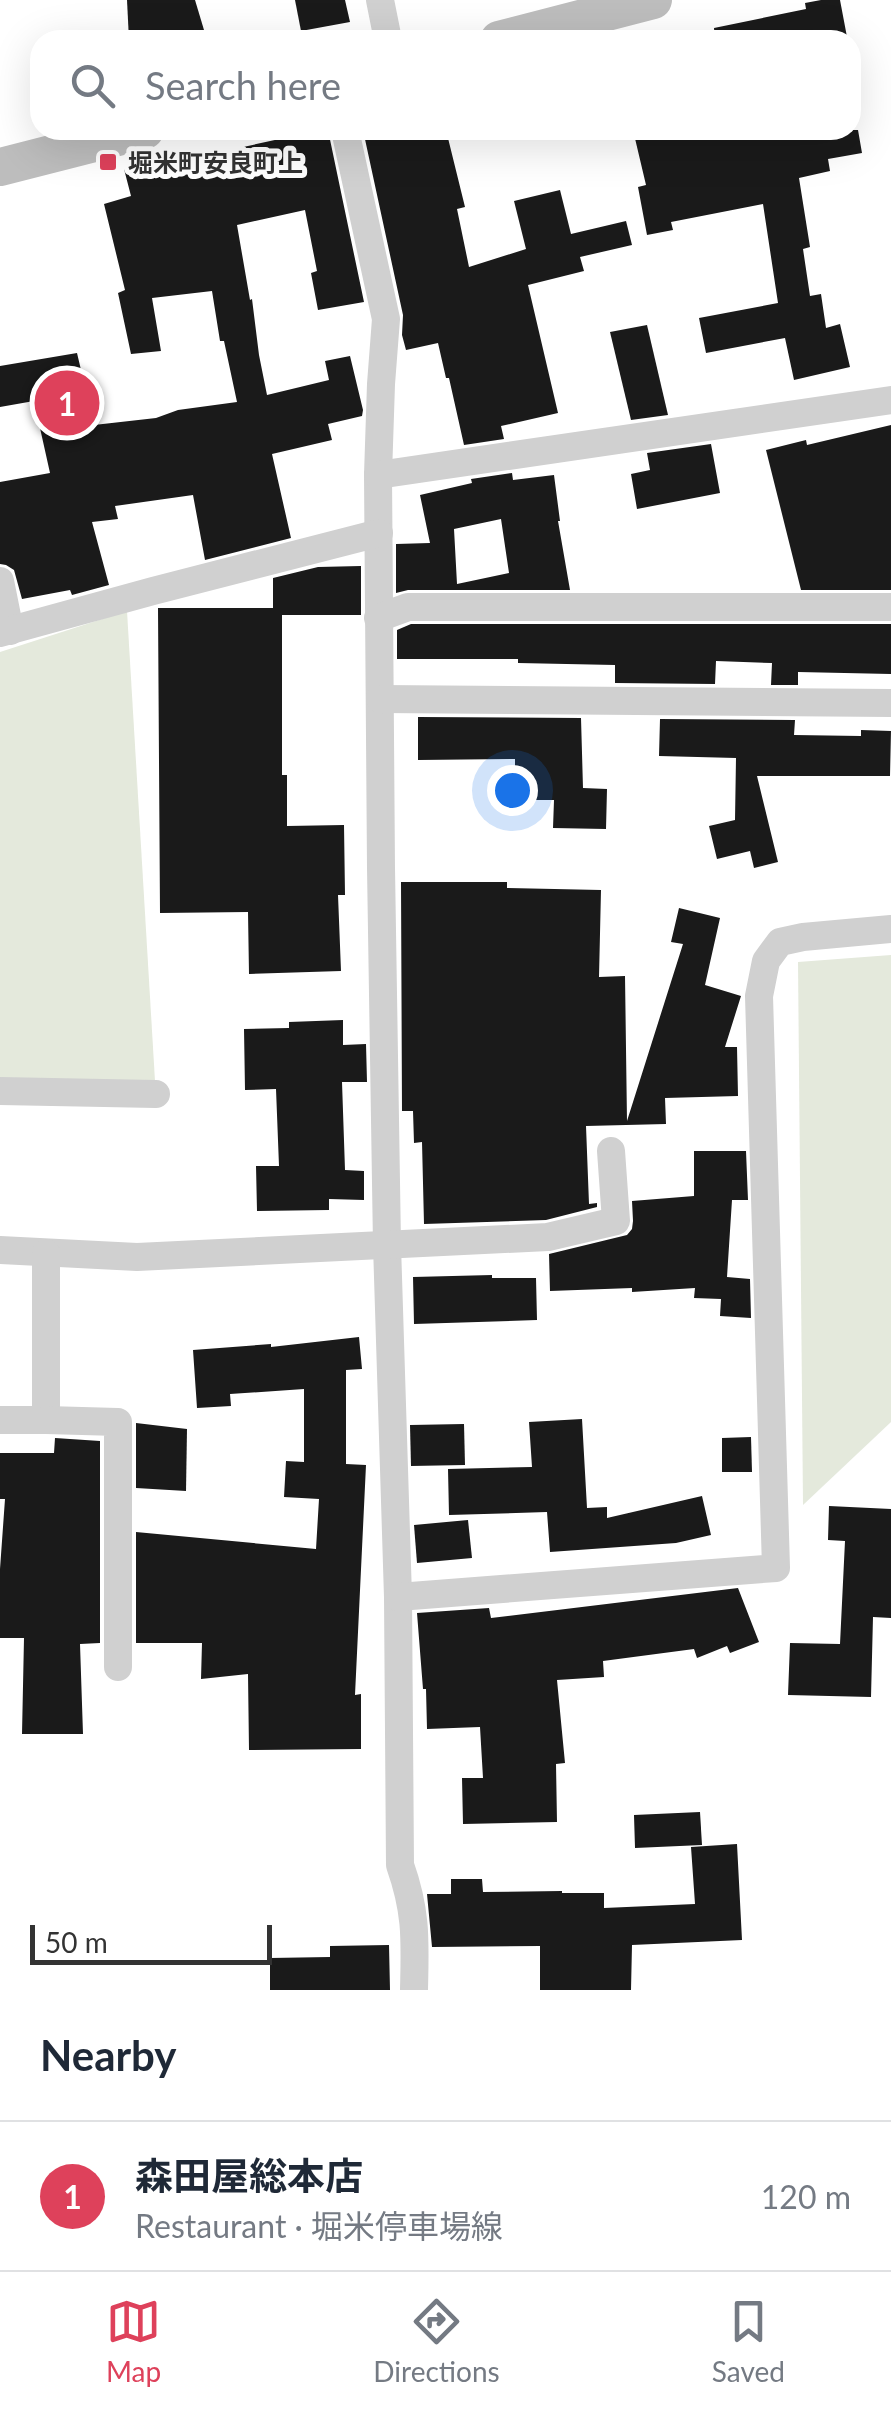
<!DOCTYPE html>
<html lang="en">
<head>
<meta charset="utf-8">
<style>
	:root { --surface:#fff; --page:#f2f2f3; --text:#1f2937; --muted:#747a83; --line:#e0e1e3; --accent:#de415b }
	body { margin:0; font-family:Lato,"Noto Sans JP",sans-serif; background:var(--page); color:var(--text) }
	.scale { position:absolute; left:30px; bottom:25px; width:242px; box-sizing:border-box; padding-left:10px; border:5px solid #333; border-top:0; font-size:28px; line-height:35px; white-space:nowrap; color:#333; -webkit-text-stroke:8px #fff; paint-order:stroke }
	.you { position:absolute; left:512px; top:790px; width:35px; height:35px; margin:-25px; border:8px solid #fff; border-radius:50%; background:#1a73e8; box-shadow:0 0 0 15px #1a73e833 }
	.badge { display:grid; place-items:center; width:65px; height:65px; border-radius:50%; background:var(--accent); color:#fff; font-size:32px; font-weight:700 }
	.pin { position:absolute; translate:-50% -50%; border:5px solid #fff; box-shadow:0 2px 10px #0006 }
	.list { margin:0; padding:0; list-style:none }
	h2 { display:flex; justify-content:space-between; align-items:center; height:130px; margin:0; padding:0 40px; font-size:42px }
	h2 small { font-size:32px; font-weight:400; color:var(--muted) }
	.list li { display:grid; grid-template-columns:65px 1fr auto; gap:30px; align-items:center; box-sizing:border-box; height:150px; padding:0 40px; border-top:2px solid var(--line) }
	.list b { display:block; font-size:38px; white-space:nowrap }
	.list p { margin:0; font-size:32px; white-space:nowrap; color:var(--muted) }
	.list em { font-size:32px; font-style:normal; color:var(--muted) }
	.icon { flex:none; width:55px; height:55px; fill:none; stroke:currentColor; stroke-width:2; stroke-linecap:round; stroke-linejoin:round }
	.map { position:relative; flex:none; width:891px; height:1990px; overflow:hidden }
	.search { position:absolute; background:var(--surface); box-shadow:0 10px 40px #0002; left:30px; right:30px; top:30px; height:110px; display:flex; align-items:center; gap:25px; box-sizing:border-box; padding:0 35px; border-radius:30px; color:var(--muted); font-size:38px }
	.sheet { height:280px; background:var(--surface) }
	nav { display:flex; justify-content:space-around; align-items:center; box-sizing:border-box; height:140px; border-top:2px solid var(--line); background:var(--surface); font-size:28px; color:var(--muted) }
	nav a { display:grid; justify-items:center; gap:5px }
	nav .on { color:var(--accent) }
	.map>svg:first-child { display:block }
</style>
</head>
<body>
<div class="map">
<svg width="891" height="1990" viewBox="0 0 891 1990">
	<rect width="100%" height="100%" fill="#fff"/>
	<g fill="#e4e9dc">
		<polygon points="127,611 155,1081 0,1081 0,652"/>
		<polygon points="891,955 891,1422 803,1505 798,962"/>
	</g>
	<g fill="#1a1a1a" fill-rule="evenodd">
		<polygon points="127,0 195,0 207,40 129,40"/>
		<polygon points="295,0 345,0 350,22 301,31"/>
		<polygon points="821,0 840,0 847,37 830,40 715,40 714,28 806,9 805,3"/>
		<polygon points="321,130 328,130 364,302 318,310 311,273 317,271 305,210 237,225 250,300 252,299 259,355 267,395 329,380 325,361 350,356 363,410 362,416 328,424 332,440 272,454 291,538 205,560 193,495 115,506 118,519 92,522 109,585 72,595 70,590 22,599 14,570 6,565 0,564 0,482 50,473 34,401 0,407 0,366 77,353 94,425 156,418 178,410 237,402 224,341 220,341 212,291 152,298 161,351 131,354 118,293 125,290 104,204 131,196 124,169 219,147 220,152"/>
		<polygon points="363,130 446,130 465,207 457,209 469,267 526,249 514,201 560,190 571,234 626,221 632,245 580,257 584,271 528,285 558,413 501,426 504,439 464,445 449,378 446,378 438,343 406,350 402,335 403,315"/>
		<polygon points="633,130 858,130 862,153 828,159 830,171 799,178 810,247 803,249 810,296 821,294 826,328 840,324 850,367 794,380 785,338 706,353 699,318 778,303 763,204 671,222 673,230 647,235 638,187 646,185"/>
		<polygon points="647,325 668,415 631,420 610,332"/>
		<polygon points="891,425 891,590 801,590 766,450 806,440 807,445"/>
		<polygon points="711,444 720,493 637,509 631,474 650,470 647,453"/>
		<path d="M 512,473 L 513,480 L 554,475 L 560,521 L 558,521 L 570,590 L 408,590 L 396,593 L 396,544 L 430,543 L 420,495 L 472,483 L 471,479 ZM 501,519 L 509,573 L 457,584 L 454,529 Z"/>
		<polygon points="361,566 361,615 282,615 282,775 287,775 287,826 344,825 345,895 338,895 341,971 249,974 248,912 160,913 158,608 273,608 273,578 318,567"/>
		<polygon points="411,624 891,624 891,674 798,672 798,685 771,685 772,663 716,661 715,684 615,683 615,665 518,663 518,659 397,659 397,630"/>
		<polygon points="418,717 581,718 583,788 607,789 606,829 553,828 554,800 515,800 515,759 418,760"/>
		<polygon points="660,719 795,720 794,735 861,736 861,730 891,731 890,776 757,776 778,862 754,868 750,851 717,859 709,826 735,820 736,758 659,756"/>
		<polygon points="401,882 507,882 507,888 601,890 599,977 625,976 627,1121 683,944 671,942 679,908 720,918 705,985 741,996 725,1047 737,1047 738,1096 665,1098 666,1124 586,1126 589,1204 597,1203 597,1207 546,1220 424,1224 422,1142 414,1143 413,1111 402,1111"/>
		<polygon points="343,1020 343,1045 366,1044 367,1082 342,1082 345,1170 364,1171 364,1200 329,1199 329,1210 257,1211 256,1166 279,1166 276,1089 245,1090 244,1029 289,1028 289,1022"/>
		<polygon points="694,1151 746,1151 748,1200 732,1200 727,1277 750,1279 751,1318 720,1316 721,1299 694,1298 695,1288 632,1292 632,1288 550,1291 549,1254 627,1235 632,1229 633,1221 632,1201 694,1196"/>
		<polygon points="492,1275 492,1278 536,1278 537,1320 414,1324 413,1277"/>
		<polygon points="359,1337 362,1369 346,1370 346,1464 366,1465 355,1695 361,1694 361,1749 249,1750 248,1674 201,1679 202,1643 136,1643 136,1532 316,1549 319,1499 284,1497 286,1461 304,1462 304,1389 230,1394 231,1406 197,1408 193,1350 271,1344 271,1347"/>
		<polygon points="582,1419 587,1508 607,1507 607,1518 702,1496 711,1535 676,1543 550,1552 547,1512 449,1515 448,1469 532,1467 529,1422"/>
		<polygon points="136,1423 187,1429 186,1491 136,1488"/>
		<polygon points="464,1424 465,1465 411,1466 410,1425"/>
		<polygon points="751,1437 752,1472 722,1472 722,1438"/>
		<polygon points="55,1438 100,1441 100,1643 80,1644 83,1734 22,1734 24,1638 0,1638 0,1569 5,1499 0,1499 0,1453 54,1453"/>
		<polygon points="829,1506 891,1509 891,1618 873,1617 871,1697 788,1695 790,1643 840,1644 845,1541 828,1540"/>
		<polygon points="468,1520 472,1558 417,1563 414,1525"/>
		<polygon points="738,1588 759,1642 730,1653 727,1646 697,1658 694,1649 603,1661 604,1677 557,1680 565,1763 556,1764 557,1822 463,1824 462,1778 483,1778 480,1727 427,1729 426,1689 423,1689 417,1613 489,1608 491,1618"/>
		<polygon points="700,1812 702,1845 635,1848 634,1815"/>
		<polygon points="737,1844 742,1940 632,1945 631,1990 540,1990 540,1946 432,1947 427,1894 451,1894 451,1879 482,1879 483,1892 562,1891 562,1893 604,1893 604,1908 695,1904 691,1847"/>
		<polygon points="389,1945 390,1990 270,1990 270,1958 330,1957 330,1946"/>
	</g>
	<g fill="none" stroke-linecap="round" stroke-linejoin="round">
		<g stroke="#d0d0d0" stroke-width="28">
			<polyline points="380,0 388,40"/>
			<path d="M 345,130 L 386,319 L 381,384 L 378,475 L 381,868 L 387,1245 L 398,1597 L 400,1865 C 417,1913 415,1941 414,1990"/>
			<polyline points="378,475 891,400"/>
			<polyline points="0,581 10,631"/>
			<polyline points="378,618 408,607 891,607"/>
			<polyline points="0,633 153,591 379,533"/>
			<polyline points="380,699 891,703"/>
			<polyline points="0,1091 156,1094"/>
			<polyline points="0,1250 137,1257 548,1237 616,1221 611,1151"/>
			<polyline points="0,1420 46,1420 46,1253"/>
			<polyline points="46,1420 118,1422 118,1667"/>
			<polyline points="398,1597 776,1568 759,996 766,961 780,942 803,937 891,929"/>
		</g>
		<g stroke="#bdbdbd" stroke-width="38">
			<polyline points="499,40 653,0"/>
			<polyline points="0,167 145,130"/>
		</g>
	</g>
	<rect fill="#de415b" stroke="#fff" stroke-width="4" x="98" y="152" width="20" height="20" rx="5"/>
	<g text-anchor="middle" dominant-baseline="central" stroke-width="10" stroke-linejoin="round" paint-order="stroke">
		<g font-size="25" font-weight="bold" fill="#333" stroke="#fff" text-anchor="start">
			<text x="128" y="162">堀米町安良町上</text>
		</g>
	</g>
</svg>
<div class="scale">50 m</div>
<div class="you"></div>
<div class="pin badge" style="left:67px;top:403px">1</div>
<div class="search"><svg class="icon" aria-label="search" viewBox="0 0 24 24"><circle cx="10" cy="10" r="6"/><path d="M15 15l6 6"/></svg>Search here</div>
</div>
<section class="sheet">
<h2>Nearby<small></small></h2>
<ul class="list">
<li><span class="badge">1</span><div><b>森田屋総本店</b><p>Restaurant · 堀米停車場線</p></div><em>120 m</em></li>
</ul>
</section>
<nav>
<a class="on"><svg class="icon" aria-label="map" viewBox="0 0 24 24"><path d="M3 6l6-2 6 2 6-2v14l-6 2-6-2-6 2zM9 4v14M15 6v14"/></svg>Map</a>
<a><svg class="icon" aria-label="directions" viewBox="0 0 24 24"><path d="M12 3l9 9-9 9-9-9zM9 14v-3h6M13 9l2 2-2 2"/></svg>Directions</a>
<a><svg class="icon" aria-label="saved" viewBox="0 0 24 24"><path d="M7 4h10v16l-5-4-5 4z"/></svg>Saved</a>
</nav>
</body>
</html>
